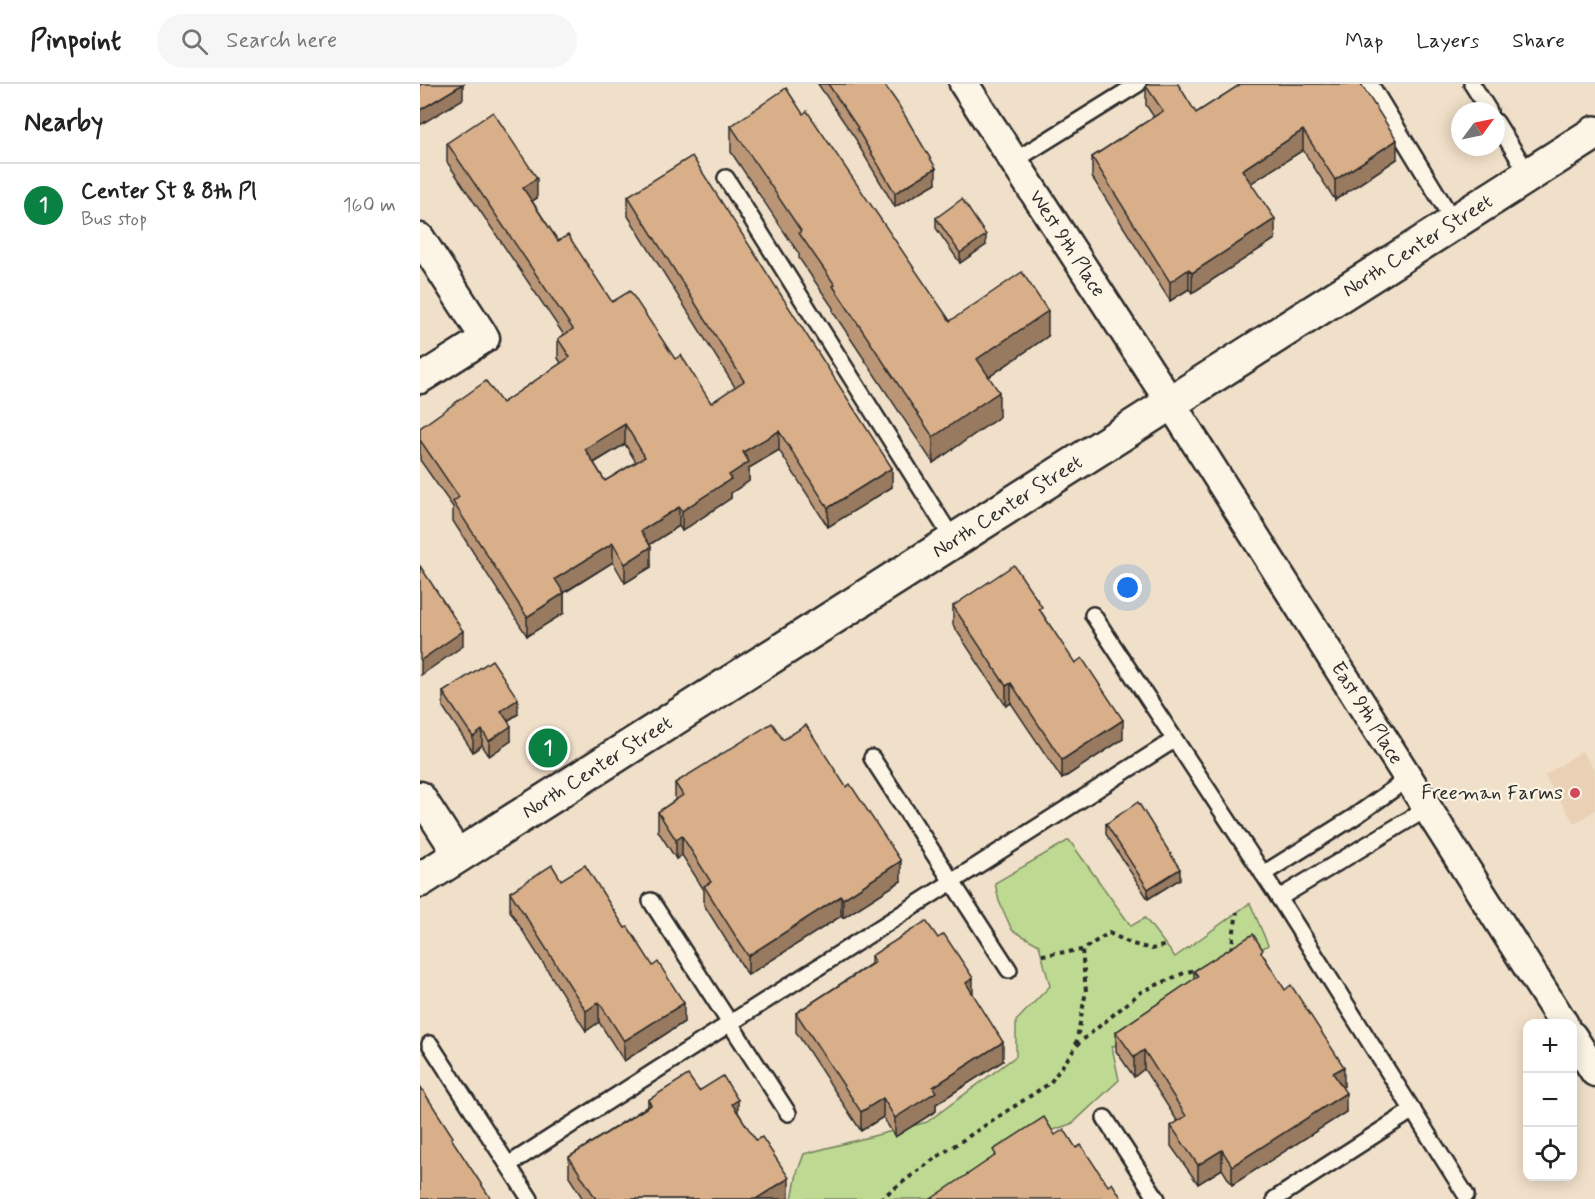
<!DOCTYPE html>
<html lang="en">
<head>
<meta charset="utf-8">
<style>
	:root { --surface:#fff; --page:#f6f6f6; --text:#222; --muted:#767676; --line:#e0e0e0; --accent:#0b8043 }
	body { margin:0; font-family:Mynerve,sans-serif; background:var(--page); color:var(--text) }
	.controls { position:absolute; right:18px; bottom:18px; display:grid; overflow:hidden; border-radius:12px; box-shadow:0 3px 15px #0003 }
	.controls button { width:54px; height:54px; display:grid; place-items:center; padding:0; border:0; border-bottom:2px solid var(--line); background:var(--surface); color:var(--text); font:30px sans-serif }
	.compass { position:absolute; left:1031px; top:18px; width:54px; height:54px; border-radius:50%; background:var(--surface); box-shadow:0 3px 15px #0003; rotate:57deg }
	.you { position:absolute; left:708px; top:504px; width:21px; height:21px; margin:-15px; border:4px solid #fff; border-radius:50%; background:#1a73e8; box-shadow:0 0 0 9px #1a73e833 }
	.badge { display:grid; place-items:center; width:39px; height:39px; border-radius:50%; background:var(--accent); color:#fff; font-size:20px; font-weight:700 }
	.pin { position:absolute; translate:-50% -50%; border:3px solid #fff; box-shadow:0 2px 6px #0006 }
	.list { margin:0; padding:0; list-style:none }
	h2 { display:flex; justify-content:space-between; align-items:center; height:78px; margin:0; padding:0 24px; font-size:26px }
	h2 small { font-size:20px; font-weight:400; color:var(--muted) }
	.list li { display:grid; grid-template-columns:39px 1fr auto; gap:18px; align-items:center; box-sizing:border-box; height:84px; padding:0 24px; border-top:2px solid var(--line) }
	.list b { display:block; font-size:22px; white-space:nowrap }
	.list p { margin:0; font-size:20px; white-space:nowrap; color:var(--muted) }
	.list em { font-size:20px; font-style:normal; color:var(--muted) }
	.icon { flex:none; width:33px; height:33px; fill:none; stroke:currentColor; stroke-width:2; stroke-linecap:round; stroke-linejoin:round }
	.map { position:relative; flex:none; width:1175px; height:1115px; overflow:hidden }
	header { display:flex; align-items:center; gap:36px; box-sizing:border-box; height:84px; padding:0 30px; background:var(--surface); border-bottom:2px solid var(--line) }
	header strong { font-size:28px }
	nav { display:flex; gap:33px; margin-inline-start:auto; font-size:21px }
	.search { width:420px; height:54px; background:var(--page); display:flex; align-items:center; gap:15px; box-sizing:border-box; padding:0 21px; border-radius:33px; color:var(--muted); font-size:22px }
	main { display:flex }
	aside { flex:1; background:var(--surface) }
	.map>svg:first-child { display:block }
</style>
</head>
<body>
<header>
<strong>Pinpoint</strong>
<div class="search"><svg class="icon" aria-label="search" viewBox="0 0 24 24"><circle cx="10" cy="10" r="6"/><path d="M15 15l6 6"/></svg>Search here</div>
<nav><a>Map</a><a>Layers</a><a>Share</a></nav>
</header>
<main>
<aside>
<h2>Nearby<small></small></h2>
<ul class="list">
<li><span class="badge">1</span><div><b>Center St &amp; 8th Pl</b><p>Bus stop</p></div><em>160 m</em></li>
</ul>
</aside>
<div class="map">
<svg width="1175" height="1115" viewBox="0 0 1175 1115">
	<rect width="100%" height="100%" fill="#f1e0c9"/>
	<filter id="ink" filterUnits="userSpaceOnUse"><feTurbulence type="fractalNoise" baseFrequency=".0167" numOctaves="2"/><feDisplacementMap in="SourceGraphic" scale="12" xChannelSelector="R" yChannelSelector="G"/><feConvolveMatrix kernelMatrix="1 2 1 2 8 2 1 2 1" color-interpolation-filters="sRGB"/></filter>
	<g filter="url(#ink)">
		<polygon fill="#ead1b6" points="1162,667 1175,686 1175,726 1155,740 1124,692"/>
		<polygon fill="#beda92" stroke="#74825e" stroke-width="1.5" points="649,756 711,842 725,834 755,873 830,819 848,861 692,963 699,996 653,1039 609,1055 527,1115 372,1115 377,1089 384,1070 507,1038 596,972 596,937 630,902 619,861 592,846 579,817 575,799"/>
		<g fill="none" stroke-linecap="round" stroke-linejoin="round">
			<defs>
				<g id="lane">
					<polyline points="950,0 1034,138"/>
					<polyline points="1052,0 1069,27"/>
					<polyline points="1076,38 1109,91"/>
					<polyline points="594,77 718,0"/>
					<polyline points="306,94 534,457"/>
					<polyline points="673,531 859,814 1046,1111"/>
					<polyline points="452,674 589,886"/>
					<polyline points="843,790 934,733 989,694"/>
					<polyline points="859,814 1008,724"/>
					<polyline points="231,817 368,1029"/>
					<polyline points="10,960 110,1115"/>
					<polyline points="685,1034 737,1115"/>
					<polyline points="88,1081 754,656"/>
					<polyline points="855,1115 993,1026"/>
				</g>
				<g id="street">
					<path id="s1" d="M 544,0 L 750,318 L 1144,940"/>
					<polyline points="0,154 65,254 0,295"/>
					<polyline points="0,712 39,772"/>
					<polyline points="1152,952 1175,988"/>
				</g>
				<g id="secondary">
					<path id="s2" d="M 0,796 L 1175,49"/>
				</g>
			</defs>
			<use href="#lane" stroke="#2b2b2b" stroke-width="20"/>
			<use href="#street" stroke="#2b2b2b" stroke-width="33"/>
			<use href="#secondary" stroke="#2b2b2b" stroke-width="38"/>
			<g stroke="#2b2b2b" stroke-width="4" stroke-dasharray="4.5 4.5" stroke-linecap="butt">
				<polyline points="811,866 817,828"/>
				<polyline points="622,871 662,866 689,849 712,860 732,865 746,861"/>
				<polyline points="656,960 666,907 662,866"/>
				<polyline points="460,1115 514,1075 630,999 659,959 721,908 764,889 778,885"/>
			</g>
			<use href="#lane" stroke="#fcf5e5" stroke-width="15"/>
			<use href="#street" stroke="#fcf5e5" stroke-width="28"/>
			<use href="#secondary" stroke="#fcf5e5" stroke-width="33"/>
		</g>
		<g fill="#ba9676" stroke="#2b2b2b" stroke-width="1.5" fill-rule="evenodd">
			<polygon points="398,0 464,0 516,99 475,123 437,59 437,57"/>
			<polygon points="821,0 977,75 915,116 883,66 831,99 855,155 772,209 769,205 750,217 672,93 672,73 734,33 726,21 726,2 776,29"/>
			<polygon points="383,30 530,237 628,252 569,293 579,333 513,379 413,228 413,224 379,174 379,170 311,68 311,42"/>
			<path d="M 27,59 L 117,114 L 112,117 L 138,157 L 192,218 L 255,275 L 291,319 L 315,303 L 208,132 L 208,112 L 472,403 L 408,443 L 359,366 L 329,384 L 329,397 L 311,409 L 311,414 L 262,447 L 259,442 L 229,461 L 231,483 L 205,499 L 193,478 L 144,509 L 144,529 L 107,552 L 33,437 L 33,423 L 0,376 L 0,356 L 82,319 L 141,279 L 138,274 L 138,255 L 144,251 L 27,78 ZM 205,360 L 216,378 L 185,397 L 174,379 Z"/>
			<polygon points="516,134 566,161 540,179 516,144"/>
			<polygon points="533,522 622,529 703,655 642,695 591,619 586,622 533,541"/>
			<polygon points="23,608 98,630 88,637 91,657 69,672 62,661 53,668 23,623"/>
			<polygon points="363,656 481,797 423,834 421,832 328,891 284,821 284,806 262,771 256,775 238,747 238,728 255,716 255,699"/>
			<polygon points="686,740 760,795 728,815 686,750"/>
			<polygon points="141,796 264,938 204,977 179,938 166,947 90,827 90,808"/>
			<polygon points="843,871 924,1002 922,1003 926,1028 812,1101 802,1085 778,1100 751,1062 751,1042 758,1038 724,985 714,993 696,967 696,948 774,895 774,887"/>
			<polygon points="451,872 553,910 583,977 516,1020 516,1027 475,1053 463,1033 441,1047 376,948 376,929 451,880"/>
			<polygon points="279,1007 318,1028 369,1114 366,1115 163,1115 149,1093 149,1073 228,1022 228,1016"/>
		</g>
		<g fill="#977a60" stroke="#2b2b2b" stroke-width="1.5">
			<polygon points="43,0 43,15 0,41 0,26"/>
			<polygon points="883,46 883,66 822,105 822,86"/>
			<polygon points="977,56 977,75 915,116 915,96"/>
			<polygon points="516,84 516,99 475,123 475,109"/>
			<polygon points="117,94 117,114 103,123 103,104"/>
			<polygon points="855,135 855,155 772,209 772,189"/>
			<polygon points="566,151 566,161 540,179 540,169"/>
			<polygon points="769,185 769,205 750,217 750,198"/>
			<polygon points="628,227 628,252 557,301 557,275"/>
			<polygon points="579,308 579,333 513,379 513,353"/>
			<polygon points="205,340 205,360 165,384 165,365"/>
			<polygon points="359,347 359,366 329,384 329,397 311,409 311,414 262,447 262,427 309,391 323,368"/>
			<polygon points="472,384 472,403 408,443 408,424"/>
			<polygon points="259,423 259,442 221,466 221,447"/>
			<polygon points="193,459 193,478 135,514 135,495"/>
			<polygon points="231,463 231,483 205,499 205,480"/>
			<polygon points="144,509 144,529 107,552 107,533"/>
			<polygon points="43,547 43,562 1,591 1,576"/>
			<polygon points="591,599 591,619 586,622 586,602"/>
			<polygon points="98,615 98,630 81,641 81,627"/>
			<polygon points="703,636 703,655 642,695 642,676"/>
			<polygon points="91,642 91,657 69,672 69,657"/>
			<polygon points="62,646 62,661 53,668 53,653"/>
			<polygon points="262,752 262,771 256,775 256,756"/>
			<polygon points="481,777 481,797 423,834 423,815"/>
			<polygon points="760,785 760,795 728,815 728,805"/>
			<polygon points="421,812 421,832 328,891 328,872"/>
			<polygon points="553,894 553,913 546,899"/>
			<polygon points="179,918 179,938 166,947 166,927"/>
			<polygon points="264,919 264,938 204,977 204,957"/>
			<polygon points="583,958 583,977 516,1020 516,1027 475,1053 475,1034 513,1003"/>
			<polygon points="724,966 724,985 714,993 714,973"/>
			<polygon points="924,983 924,1002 913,1009 913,989"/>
			<polygon points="926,1009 926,1028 812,1101 812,1082"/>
			<polygon points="463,1014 463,1033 441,1047 441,1028"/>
			<polygon points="318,1016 318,1035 312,1020"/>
			<polygon points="802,1066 802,1085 778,1100 778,1081"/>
			<polygon points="369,1094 369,1114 366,1115 336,1115"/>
		</g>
		<g fill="#d8af89" stroke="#2b2b2b" stroke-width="1.5" fill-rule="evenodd">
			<polygon points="0,0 43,0 0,26"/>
			<polygon points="408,0 464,0 478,20 516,84 475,109 437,45 438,44"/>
			<polygon points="729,0 758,0 776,29 821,0 941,0 977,56 915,96 883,46 822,86 855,135 772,189 769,185 750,198 672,73 743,27 726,2"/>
			<polygon points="366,4 383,30 387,27 530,237 602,188 628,227 557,275 579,308 513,353 413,202 415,201 379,149 381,147 311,42"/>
			<path d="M 73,28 L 117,94 L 103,104 L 138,157 L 148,151 L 192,218 L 210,207 L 255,275 L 261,271 L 291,319 L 324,297 L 208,112 L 272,72 L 472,384 L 408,424 L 359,347 L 323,368 L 329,378 L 309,391 L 311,395 L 262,427 L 259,423 L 221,447 L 231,463 L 205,480 L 193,459 L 135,495 L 144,509 L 107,533 L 33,418 L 39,413 L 0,356 L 0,344 L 66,297 L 82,319 L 150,273 L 138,255 L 153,245 L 27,59 ZM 205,340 L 225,373 L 185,397 L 165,365 Z"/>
			<polygon points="542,115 566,151 540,169 516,134"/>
			<polygon points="594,481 622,523 619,525 655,579 662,574 703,636 642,676 591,599 586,602 533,522"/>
			<polygon points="0,482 43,547 1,576 0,575"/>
			<polygon points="72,576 98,615 81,627 91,642 69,657 62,646 53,653 23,608"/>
			<polygon points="352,639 363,656 386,641 426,703 430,700 481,777 423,815 421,812 328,872 284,802 291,798 262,752 256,756 238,728 263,711 255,699"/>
			<polygon points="718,718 760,785 728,805 686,740"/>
			<polygon points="132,781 141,796 165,781 205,844 208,843 233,882 238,878 264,919 204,957 179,918 166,927 90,808"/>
			<polygon points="506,837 518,854 524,850 553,894 546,899 583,958 513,1003 516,1008 475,1034 463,1014 441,1028 376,929 455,878 451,872"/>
			<polygon points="833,850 843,866 841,868 865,906 871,901 924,983 913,989 926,1009 812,1082 802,1066 778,1081 751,1042 766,1032 724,966 714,973 696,948 778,892 774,887"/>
			<polygon points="268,991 279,1007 303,992 318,1016 312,1020 336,1056 342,1053 369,1094 336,1115 176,1115 149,1073 231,1021 228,1016"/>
			<polygon points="0,1002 33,1053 31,1054 71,1115 0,1115"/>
			<polygon points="624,1033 635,1051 644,1045 656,1064 661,1061 688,1102 692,1099 702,1115 511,1115 576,1071 573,1066"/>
		</g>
	</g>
	<circle fill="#d1495b" stroke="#fcf5e5" stroke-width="2" cx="1155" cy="709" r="6"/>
	<g text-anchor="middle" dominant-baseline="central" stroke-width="4.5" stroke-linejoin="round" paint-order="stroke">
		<g font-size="20" fill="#2b2b2b" stroke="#fcf5e5">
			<text stroke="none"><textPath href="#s1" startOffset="190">West 9th Place</textPath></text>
			<text stroke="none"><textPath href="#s2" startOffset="1182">North Center Street</textPath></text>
			<text stroke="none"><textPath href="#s2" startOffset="696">North Center Street</textPath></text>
			<text stroke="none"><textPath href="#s1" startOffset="747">East 9th Place</textPath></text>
			<text stroke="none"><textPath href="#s2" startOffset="210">North Center Street</textPath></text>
		</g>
		<g font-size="20" fill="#2b2b2b" stroke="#fcf5e5" text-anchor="end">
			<text x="1143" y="709">Freeman Farms</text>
		</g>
	</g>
</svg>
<div class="controls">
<button>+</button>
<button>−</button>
<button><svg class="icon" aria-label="locate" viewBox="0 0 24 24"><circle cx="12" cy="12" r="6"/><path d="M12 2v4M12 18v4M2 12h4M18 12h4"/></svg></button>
</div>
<svg class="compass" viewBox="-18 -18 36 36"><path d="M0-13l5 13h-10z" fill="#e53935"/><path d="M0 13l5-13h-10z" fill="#767676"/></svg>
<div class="you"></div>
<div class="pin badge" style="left:128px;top:664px">1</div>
</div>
</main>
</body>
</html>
